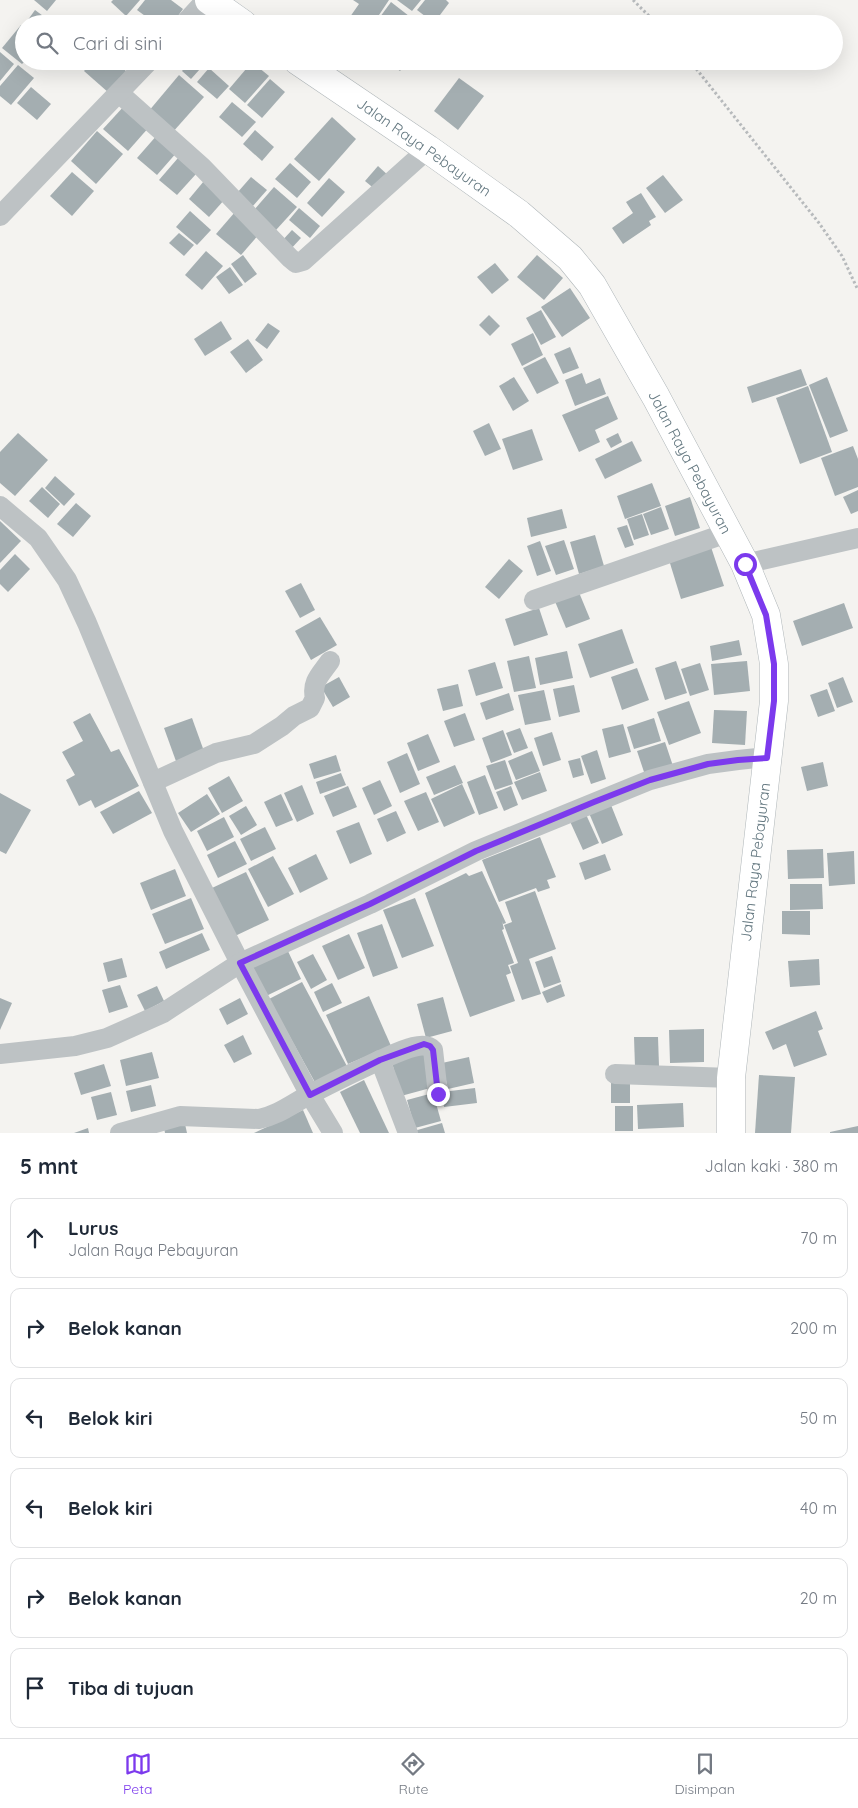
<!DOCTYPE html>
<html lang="id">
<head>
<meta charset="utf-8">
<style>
	:root { --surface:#fff; --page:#f2f2f3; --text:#1f2937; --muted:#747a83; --line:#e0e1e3; --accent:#7c3aed }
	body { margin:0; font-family:Quicksand,sans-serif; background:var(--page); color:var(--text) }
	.stop { position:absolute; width:15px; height:15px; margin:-11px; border:4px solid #7c3aed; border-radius:50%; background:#fff }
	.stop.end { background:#7c3aed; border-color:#fff; box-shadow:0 1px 5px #0008 }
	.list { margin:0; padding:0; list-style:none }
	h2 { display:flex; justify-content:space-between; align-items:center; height:65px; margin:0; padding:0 20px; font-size:21px }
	h2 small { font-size:16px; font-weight:400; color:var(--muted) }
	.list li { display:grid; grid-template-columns:32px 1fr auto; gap:15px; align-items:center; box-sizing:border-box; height:80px; margin:0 10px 10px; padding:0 10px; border:1px solid var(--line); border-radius:10px }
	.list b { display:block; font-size:19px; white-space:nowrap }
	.list p { margin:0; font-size:16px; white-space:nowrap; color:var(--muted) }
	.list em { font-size:16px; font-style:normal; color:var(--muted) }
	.icon { flex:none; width:28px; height:28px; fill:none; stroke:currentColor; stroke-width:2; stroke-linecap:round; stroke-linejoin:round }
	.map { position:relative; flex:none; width:858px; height:1133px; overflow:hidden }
	.search { position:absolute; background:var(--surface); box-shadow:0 5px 20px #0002; left:15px; right:15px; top:15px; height:55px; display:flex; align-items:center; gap:12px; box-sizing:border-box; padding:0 18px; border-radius:28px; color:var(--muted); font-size:19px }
	.sheet { height:605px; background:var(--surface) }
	nav { display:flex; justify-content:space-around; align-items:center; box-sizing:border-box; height:70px; border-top:1px solid var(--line); background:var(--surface); font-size:14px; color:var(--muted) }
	nav a { display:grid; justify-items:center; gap:2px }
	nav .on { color:var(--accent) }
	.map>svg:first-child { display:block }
</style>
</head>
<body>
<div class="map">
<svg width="858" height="1133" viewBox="0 0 858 1133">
	<rect width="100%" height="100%" fill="#f4f3f0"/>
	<g fill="#a4aeb1">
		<polygon points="34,0 56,0 47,11"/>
		<polygon points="113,0 140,0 126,16 111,2"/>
		<polygon points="145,0 171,0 183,9 172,24 156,24 137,10"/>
		<polygon points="353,0 389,0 373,24 345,24 359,4"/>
		<polygon points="397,0 421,0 412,11"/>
		<polygon points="425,0 446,0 449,3 434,23 417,10"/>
		<polygon points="391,2 409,16 403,24 390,24 380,17"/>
		<polygon points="35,10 54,24 25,24"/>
		<polygon points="462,17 471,24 457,24"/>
		<polygon points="21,25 24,28 24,62 22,64 2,48"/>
		<polygon points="0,52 14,64 0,81"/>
		<polygon points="93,61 115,61 127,72 109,93 84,71"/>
		<polygon points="171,61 188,61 180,70"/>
		<polygon points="190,61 200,69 191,79 182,71"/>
		<polygon points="387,61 408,61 400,71"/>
		<polygon points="252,62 269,76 245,103 229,89"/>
		<polygon points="18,65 34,78 11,105 0,96 0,86"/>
		<polygon points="209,68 229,86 217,99 197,82"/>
		<polygon points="179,75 204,97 172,133 148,112"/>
		<polygon points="459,78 484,96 458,130 434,111"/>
		<polygon points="270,79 285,92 262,118 247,105"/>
		<polygon points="31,87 51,104 37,120 17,103"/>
		<polygon points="232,102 256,122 242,137 219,117"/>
		<polygon points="125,105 150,126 128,151 103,129"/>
		<polygon points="332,117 356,139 319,181 294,159"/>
		<polygon points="255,130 274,147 262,161 243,144"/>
		<polygon points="97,131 123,154 96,184 71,161"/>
		<polygon points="158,134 178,151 157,175 137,158"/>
		<polygon points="178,158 196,174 177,195 159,180"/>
		<polygon points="290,163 311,182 297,198 275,179"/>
		<polygon points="378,166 390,177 377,191 365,181"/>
		<polygon points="72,172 94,191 72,216 50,196"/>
		<polygon points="663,175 683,200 665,213 646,188"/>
		<polygon points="251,177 267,190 252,207 237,193"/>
		<polygon points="329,178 345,192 322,217 307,203"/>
		<polygon points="204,181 225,199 209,217 189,199"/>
		<polygon points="274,187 297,207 276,230 254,210"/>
		<polygon points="641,193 656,217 649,221 651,225 623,244 612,228 633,213 626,202"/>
		<polygon points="299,208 320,226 310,238 289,220"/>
		<polygon points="190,211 211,230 197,245 176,227"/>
		<polygon points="235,212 260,233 241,255 216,234"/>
		<polygon points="292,230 301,238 289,251 280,243"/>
		<polygon points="179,233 194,245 184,256 169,243"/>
		<polygon points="206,251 223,266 202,290 185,275"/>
		<polygon points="243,255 257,274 245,283 231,264"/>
		<polygon points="537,255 563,278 544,300 517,277"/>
		<polygon points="495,263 509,280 492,294 477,277"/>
		<polygon points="230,267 243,285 229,294 216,277"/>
		<polygon points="570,288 590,318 562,337 541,307"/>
		<polygon points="541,310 556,337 541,345 526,318"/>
		<polygon points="489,315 500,326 490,336 479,325"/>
		<polygon points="221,321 232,339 205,356 194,339"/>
		<polygon points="268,323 280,331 267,349 255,340"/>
		<polygon points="533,333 543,355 522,366 511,344"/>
		<polygon points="248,339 263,360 246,373 230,352"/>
		<polygon points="570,347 579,368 563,374 554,354"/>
		<polygon points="545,357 559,383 537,394 523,368"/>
		<polygon points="801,369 807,385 752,403 747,387"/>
		<polygon points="582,373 586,384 600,378 606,394 575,406 565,380"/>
		<polygon points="514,377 529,401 513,411 499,386"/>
		<polygon points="827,377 848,431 830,438 809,385"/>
		<polygon points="808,386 832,452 800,464 776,398"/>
		<polygon points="608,396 618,419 595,430 600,442 579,452 562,415"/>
		<polygon points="489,423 501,449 485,456 473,431"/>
		<polygon points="532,429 543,460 513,470 502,439"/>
		<polygon points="18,433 48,460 15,496 0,483 0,452"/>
		<polygon points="618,433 622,442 611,448 606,439"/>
		<polygon points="632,441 642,461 605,479 595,459"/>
		<polygon points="853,446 858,459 858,487 835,496 821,458"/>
		<polygon points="55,476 75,494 64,506 45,488"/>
		<polygon points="652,483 661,506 625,519 617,496"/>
		<polygon points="42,487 60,504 48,518 29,501"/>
		<polygon points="858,490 858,511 851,514 843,497"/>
		<polygon points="690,497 700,528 675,536 665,506"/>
		<polygon points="76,503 91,516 73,537 57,524"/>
		<polygon points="661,507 669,529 651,535 643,514"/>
		<polygon points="562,509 567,528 531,537 527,518"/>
		<polygon points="642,514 649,535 634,540 627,519"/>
		<polygon points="0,521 21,541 0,563"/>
		<polygon points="627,525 634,545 625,548 617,528"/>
		<polygon points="595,535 604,566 579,574 570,542"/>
		<polygon points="564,540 574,569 556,575 545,546"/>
		<polygon points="540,541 551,571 537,576 527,546"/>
		<polygon points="711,547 724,586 681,599 669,560"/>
		<polygon points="15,554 30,569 8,592 0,584 0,570"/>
		<polygon points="509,559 523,571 499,599 485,587"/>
		<polygon points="301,583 315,610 300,618 285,591"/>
		<polygon points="578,590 590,619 566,628 554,599"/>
		<polygon points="844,603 853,628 802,646 793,621"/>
		<polygon points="539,608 548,635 514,646 505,619"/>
		<polygon points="320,617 337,645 311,660 295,631"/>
		<polygon points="622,629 634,663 590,678 578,644"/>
		<polygon points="739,640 742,655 712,661 710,646"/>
		<polygon points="567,651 573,678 540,685 535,658"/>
		<polygon points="529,656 536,688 514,692 507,661"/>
		<polygon points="676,661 687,693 665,700 655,668"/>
		<polygon points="747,661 750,691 714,695 711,664"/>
		<polygon points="495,662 503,688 476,696 468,670"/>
		<polygon points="700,663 709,690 690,696 681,669"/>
		<polygon points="637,668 649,700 622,710 611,677"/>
		<polygon points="339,677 350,697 333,707 321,687"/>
		<polygon points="843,677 853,702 837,708 828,683"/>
		<polygon points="458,684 463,706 443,711 437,689"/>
		<polygon points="574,685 580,712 559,717 553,689"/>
		<polygon points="827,689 835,711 818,717 810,695"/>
		<polygon points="544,690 551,720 525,725 518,695"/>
		<polygon points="509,693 514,710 486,720 480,703"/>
		<polygon points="689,701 701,733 669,745 657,712"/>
		<polygon points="714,710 747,711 745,745 712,743"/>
		<polygon points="90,713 111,752 119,749 139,786 95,808 91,800 79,806 66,780 75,775 62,752 83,741 73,722"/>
		<polygon points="465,713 475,740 454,747 444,721"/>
		<polygon points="192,718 205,754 177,764 164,728"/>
		<polygon points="654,718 661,741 634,749 627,727"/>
		<polygon points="623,724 631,752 609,758 602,729"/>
		<polygon points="520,728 528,748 514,753 506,733"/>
		<polygon points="503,730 512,755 491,763 482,738"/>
		<polygon points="552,732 561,760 543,766 534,738"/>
		<polygon points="428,734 440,762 418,771 407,743"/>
		<polygon points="665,742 673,766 645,775 637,751"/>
		<polygon points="597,750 606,779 591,784 581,756"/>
		<polygon points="532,751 540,771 516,780 508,761"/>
		<polygon points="407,753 420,784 400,793 387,762"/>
		<polygon points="336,755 341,771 314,779 309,764"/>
		<polygon points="580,758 584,775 573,778 568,761"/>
		<polygon points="505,760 513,784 495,790 486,766"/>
		<polygon points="823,762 828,786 807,791 801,767"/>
		<polygon points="455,765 463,783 434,795 426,777"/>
		<polygon points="540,772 547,791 522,800 514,782"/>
		<polygon points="341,773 346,785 320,794 316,782"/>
		<polygon points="485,775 498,808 479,815 467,782"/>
		<polygon points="229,776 243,801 222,813 208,788"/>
		<polygon points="380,780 392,806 374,815 362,788"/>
		<polygon points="462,784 475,813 444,827 431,799"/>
		<polygon points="302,785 314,814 297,822 284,793"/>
		<polygon points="348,786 357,807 333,817 324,796"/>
		<polygon points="511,786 518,805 504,811 496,792"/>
		<polygon points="139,791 152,813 113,834 100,812"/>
		<polygon points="426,792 439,822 418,831 404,801"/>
		<polygon points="0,793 31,810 6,854 0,851"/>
		<polygon points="207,794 220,814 191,832 178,813"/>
		<polygon points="281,794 293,820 276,827 264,802"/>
		<polygon points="611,805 623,835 602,844 589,813"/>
		<polygon points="246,806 257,825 241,835 229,816"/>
		<polygon points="584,810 599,843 583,850 568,817"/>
		<polygon points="396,811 406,833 387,842 377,819"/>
		<polygon points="224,817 234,837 207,851 197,831"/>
		<polygon points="359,822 372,854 350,864 336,831"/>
		<polygon points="265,827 276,849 251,861 240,839"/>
		<polygon points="540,837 556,877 547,880 550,888 538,892 536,888 499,902 482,860"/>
		<polygon points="235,841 247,864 218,878 207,855"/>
		<polygon points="823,849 824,878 788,879 787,850"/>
		<polygon points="854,851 855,884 829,886 827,853"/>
		<polygon points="316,854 328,879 300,893 288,868"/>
		<polygon points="605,854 611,870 585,880 579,863"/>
		<polygon points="273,856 294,894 268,907 248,869"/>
		<polygon points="175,869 186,896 151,910 140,883"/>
		<polygon points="482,871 506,923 503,924 502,921 504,929 502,930 514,963 508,965 511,973 506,975 515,1001 470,1017 425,893 466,873 469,876"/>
		<polygon points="246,872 269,920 235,936 212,888"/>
		<polygon points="790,884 822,884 823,909 790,910"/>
		<polygon points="535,891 556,949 529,959 541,994 522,1000 510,966 518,963 504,925 512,922 505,902"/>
		<polygon points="191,898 204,929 165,944 152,914"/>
		<polygon points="415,898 434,946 402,958 383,910"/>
		<polygon points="782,911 810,911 810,935 782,934"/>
		<polygon points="382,924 398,968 373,977 357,933"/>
		<polygon points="202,933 210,950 166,969 159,952"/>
		<polygon points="349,934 365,968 338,980 322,946"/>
		<polygon points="287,949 301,979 262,998 247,967"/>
		<polygon points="313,954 327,980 311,989 297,962"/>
		<polygon points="552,956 561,982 544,988 535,962"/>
		<polygon points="122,958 127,977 108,982 103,963"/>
		<polygon points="819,959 820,985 790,987 788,961"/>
		<polygon points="302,982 349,1070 317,1086 269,999"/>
		<polygon points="332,983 342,1003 323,1012 314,992"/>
		<polygon points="561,984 565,996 547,1003 542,992"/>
		<polygon points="120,985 128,1007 109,1013 102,990"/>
		<polygon points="157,986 164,1001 145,1011 137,995"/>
		<polygon points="369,996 391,1046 348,1064 326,1015"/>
		<polygon points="443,997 452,1031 426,1038 417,1004"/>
		<polygon points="0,998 12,1003 0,1030"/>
		<polygon points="240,998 248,1014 227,1025 219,1009"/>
		<polygon points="816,1011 823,1029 818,1031 827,1055 794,1067 786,1044 773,1050 765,1032"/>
		<polygon points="704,1029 704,1062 670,1063 669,1030"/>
		<polygon points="243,1035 252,1054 234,1063 224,1045"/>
		<polygon points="634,1037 658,1037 659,1066 635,1067"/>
		<polygon points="424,1050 434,1087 401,1096 391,1059"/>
		<polygon points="152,1052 159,1078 126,1086 120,1060"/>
		<polygon points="469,1057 474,1083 448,1089 442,1063"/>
		<polygon points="104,1064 111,1086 81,1095 74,1073"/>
		<polygon points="759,1075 795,1077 791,1133 755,1133"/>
		<polygon points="364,1080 389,1133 360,1133 340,1092"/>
		<rect x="611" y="1081" width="19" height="22"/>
		<polygon points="151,1085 156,1106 131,1112 126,1091"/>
		<polygon points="475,1088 477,1103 444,1107 442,1092"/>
		<polygon points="111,1092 117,1115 97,1120 91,1097"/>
		<polygon points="433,1093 441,1121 415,1128 407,1100"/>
		<polygon points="683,1103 684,1127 638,1129 637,1105"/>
		<rect x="615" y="1106" width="18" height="25"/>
		<polygon points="303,1110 313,1133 254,1133"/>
		<polygon points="442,1123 445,1133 414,1133 414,1131"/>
		<polygon points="185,1124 187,1133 165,1133 164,1128"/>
		<polygon points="858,1126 858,1133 830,1133 830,1132"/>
		<polygon points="88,1128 89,1133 74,1133"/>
	</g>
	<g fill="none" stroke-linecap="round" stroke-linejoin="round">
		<defs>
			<g id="secondary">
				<polyline points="209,0 243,24"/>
				<polyline points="298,61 428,149 519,214 570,258 592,285 656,397 745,564 766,615 774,664 774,701 731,1078 731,1133"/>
			</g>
		</defs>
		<use href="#secondary" stroke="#afb6b9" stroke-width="29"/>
		<g stroke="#b7babc" stroke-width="3" stroke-dasharray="2.5 2.5" stroke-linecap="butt">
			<polyline points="633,0 657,24"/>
			<polyline points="690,61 819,223 842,256 858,290"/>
		</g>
		<g stroke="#bdc2c4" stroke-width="20">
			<polyline points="184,24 206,0"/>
			<polyline points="119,93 202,167 290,258 296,263 303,261 428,149"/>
			<polyline points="0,216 149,61"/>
			<polyline points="0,506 38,538 67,580 87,623 173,831 240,963 310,1095 333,1133"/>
			<polyline points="745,564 858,538"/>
			<polyline points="534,600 727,533"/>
			<path d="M 153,782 L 216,753 L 254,744 L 282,726 L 294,716 L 310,708 L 315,698 C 311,682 321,674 330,661"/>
			<polyline points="0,1054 75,1046 107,1038 163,1013 240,963 370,904 476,851 650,780 708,764 738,760 767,757"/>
			<path d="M 380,1060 C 393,1055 423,1038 433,1050 L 438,1094"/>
			<polyline points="615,1074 731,1078"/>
			<path d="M 120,1133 L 180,1116 L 259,1119 C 279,1115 293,1103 311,1094 C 333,1082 357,1071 380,1060 L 408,1133"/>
		</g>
		<use href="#secondary" stroke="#fff" stroke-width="28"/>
	</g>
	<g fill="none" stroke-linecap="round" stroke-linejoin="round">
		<polyline stroke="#7c3aed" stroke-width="6" points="438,1094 433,1050 430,1046 424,1044 380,1060 310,1095 240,963 370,904 476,851 594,802 650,780 708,764 738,760 767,758 774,701 774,664 766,615 745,564"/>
	</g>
	<g text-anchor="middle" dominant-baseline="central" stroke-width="5" stroke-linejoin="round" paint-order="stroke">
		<g font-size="15" fill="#647880" stroke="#fff">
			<text transform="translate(424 147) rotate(35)">Jalan Raya Pebayuran</text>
			<text transform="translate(690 462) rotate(62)">Jalan Raya Pebayuran</text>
			<text transform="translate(755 862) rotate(-83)">Jalan Raya Pebayuran</text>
		</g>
	</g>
</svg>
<div class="stop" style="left:745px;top:564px"></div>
<div class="stop end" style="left:438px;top:1094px"></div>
<div class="search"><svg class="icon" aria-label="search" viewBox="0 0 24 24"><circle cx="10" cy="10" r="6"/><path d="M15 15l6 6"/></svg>Cari di sini</div>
</div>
<section class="sheet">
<h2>5 mnt<small>Jalan kaki · 380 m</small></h2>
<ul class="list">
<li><svg class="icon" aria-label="ahead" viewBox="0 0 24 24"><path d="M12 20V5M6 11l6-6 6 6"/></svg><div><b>Lurus</b><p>Jalan Raya Pebayuran</p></div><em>70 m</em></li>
<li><svg class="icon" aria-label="right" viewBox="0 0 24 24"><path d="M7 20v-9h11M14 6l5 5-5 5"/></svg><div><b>Belok kanan</b></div><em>200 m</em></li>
<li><svg class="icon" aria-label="left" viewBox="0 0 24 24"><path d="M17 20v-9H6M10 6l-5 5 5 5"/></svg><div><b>Belok kiri</b></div><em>50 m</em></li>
<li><svg class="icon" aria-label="left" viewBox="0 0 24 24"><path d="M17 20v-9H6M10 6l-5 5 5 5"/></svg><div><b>Belok kiri</b></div><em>40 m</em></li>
<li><svg class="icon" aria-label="right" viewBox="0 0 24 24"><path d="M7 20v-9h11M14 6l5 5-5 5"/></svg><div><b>Belok kanan</b></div><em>20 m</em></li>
<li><svg class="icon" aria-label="arrive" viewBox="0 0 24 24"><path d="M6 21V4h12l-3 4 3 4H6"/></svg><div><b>Tiba di tujuan</b></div></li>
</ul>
</section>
<nav>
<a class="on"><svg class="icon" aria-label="map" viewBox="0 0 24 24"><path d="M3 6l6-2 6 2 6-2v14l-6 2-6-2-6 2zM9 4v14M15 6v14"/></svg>Peta</a>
<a><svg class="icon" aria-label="directions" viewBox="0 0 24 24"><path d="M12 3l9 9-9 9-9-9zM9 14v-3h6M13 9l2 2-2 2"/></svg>Rute</a>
<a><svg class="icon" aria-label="saved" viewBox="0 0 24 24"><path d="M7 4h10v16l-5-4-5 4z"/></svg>Disimpan</a>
</nav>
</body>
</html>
